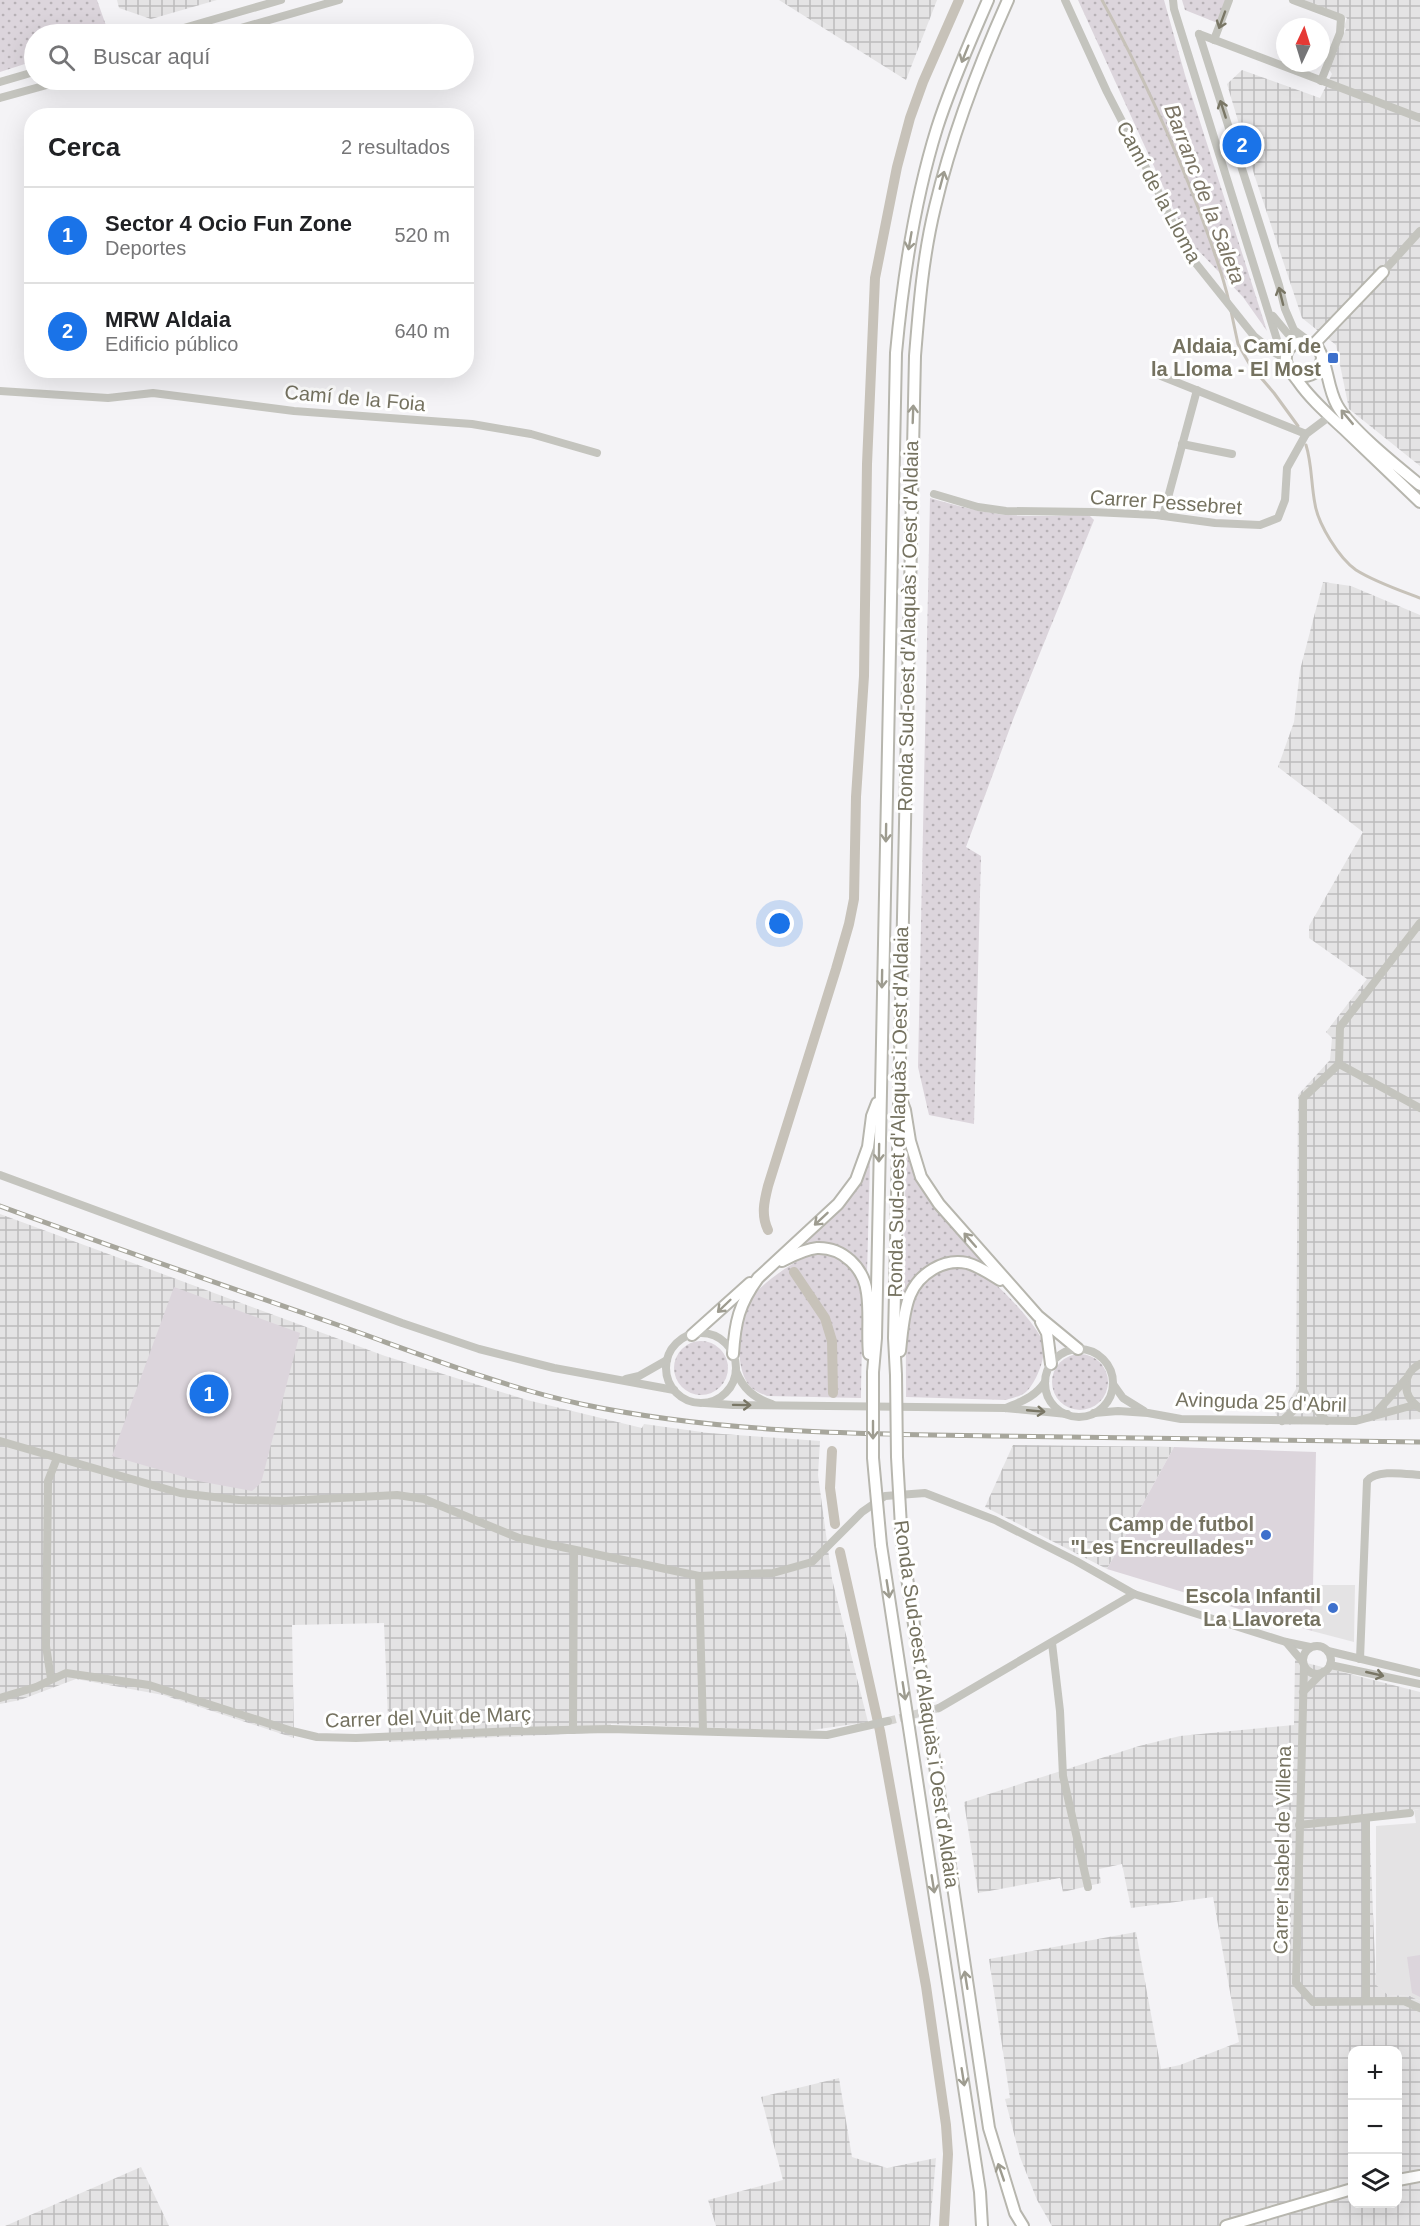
<!DOCTYPE html>
<html lang="es">
<head>
<meta charset="utf-8">
<style>
	:root { --surface:#fff; --page:#f6f6f6; --text:#202124; --muted:#757577; --line:#e0e0e0; --accent:#1a73e8 }
	body { margin:0; font-family:Arial,sans-serif; background:var(--page); color:var(--text) }
	.controls { position:absolute; right:18px; bottom:18px; display:grid; overflow:hidden; border-radius:12px; box-shadow:0 6px 24px #0002 }
	.controls button { width:54px; height:54px; display:grid; place-items:center; padding:0; border:0; border-bottom:2px solid var(--line); background:var(--surface); color:var(--text); font:30px sans-serif }
	.compass { position:absolute; left:1276px; top:18px; width:54px; height:54px; border-radius:50%; background:var(--surface); box-shadow:0 6px 24px #0002; rotate:4deg }
	.you { position:absolute; left:780px; top:924px; width:21px; height:21px; margin:-15px; border:4px solid #fff; border-radius:50%; background:#1a73e8; box-shadow:0 0 0 9px #1a73e833 }
	.badge { display:grid; place-items:center; width:39px; height:39px; border-radius:50%; background:var(--accent); color:#fff; font-size:20px; font-weight:700 }
	.pin { position:absolute; translate:-50% -50%; border:3px solid #fff; box-shadow:0 2px 6px #0006 }
	.list { margin:0; padding:0; list-style:none }
	h2 { display:flex; justify-content:space-between; align-items:center; height:78px; margin:0; padding:0 24px; font-size:26px }
	h2 small { font-size:20px; font-weight:400; color:var(--muted) }
	.list li { display:grid; grid-template-columns:39px 1fr auto; gap:18px; align-items:center; box-sizing:border-box; height:96px; padding:0 24px; border-top:2px solid var(--line) }
	.list b { display:block; font-size:22px; white-space:nowrap }
	.list p { margin:0; font-size:20px; white-space:nowrap; color:var(--muted) }
	.list em { font-size:20px; font-style:normal; color:var(--muted) }
	.icon { flex:none; width:33px; height:33px; fill:none; stroke:currentColor; stroke-width:2; stroke-linecap:round; stroke-linejoin:round }
	.map { position:relative; flex:none; width:1420px; height:2226px; overflow:hidden }
	.search { position:absolute; background:var(--surface); box-shadow:0 6px 24px #0002; left:24px; top:24px; width:450px; height:66px; display:flex; align-items:center; gap:15px; box-sizing:border-box; padding:0 21px; border-radius:33px; color:var(--muted); font-size:22px }
	.panel { position:absolute; background:var(--surface); box-shadow:0 6px 24px #0002; left:24px; top:108px; width:450px; height:270px; border-radius:24px }
	.map>svg:first-child { display:block }
</style>
</head>
<body>
<div class="map">
<svg width="1420" height="2226" viewBox="0 0 1420 2226">
	<defs>
		<pattern id="industrial-grid" width="8" height="8" patternUnits="userSpaceOnUse" patternTransform="scale(1.5)"><rect width="8" height="8" fill="#e4e3e4"/><path d="M0 4h8M4 0v8" fill="none" stroke="#bdbcbc"/></pattern>
		<pattern id="grass-dots" width="8" height="8" patternUnits="userSpaceOnUse" patternTransform="scale(1.5)"><rect width="8" height="8" fill="#dcd5dc"/><path d="M2 2h.1M6 6h.1" fill="none" stroke="#b7b1b6" stroke-width="1.8" stroke-linecap="round"/></pattern>
	</defs>
	<rect width="100%" height="100%" fill="#f4f3f6"/>
	<g fill="#e4e3e4">
		<polygon points="1312,1585 1355,1585 1354,1642 1312,1631"/>
		<polygon points="1420,1809 1420,2001 1410,1996 1388,1995 1376,1986 1376,1826 1416,1823 1414,1810"/>
	</g>
	<g fill="url(#industrial-grid)" fill-rule="evenodd">
		<polygon points="117,0 217,0 151,19 119,8"/>
		<polygon points="779,0 937,0 906,80"/>
		<polygon points="1304,0 1420,0 1420,466 1349,409 1336,345 1302,318 1253,171 1227,84 1242,70 1320,98 1332,74 1329,69 1346,29 1344,27 1347,18"/>
		<polygon points="1323,582 1351,586 1420,615 1420,1419 1281,1425 1274,1410 1287,1404 1296,1389 1298,1095 1330,1060 1332,1038 1326,1032 1367,979 1309,938 1309,926 1363,832 1278,767 1294,722 1300,670"/>
		<polygon points="0,1214 385,1356 527,1400 642,1428 644,1424 709,1433 820,1441 818,1475 832,1579 868,1722 805,1731 611,1724 611,1732 389,1742 384,1623 292,1625 294,1738 163,1695 76,1679 20,1700 0,1704"/>
		<polygon points="1013,1445 1097,1446 1174,1447 1107,1569 985,1507"/>
		<path d="M 1295,1660 L 1420,1692 L 1420,1809 L 1369,1816 L 1376,1985 L 1388,1995 L 1410,1996 L 1420,2001 L 1420,2226 L 1052,2226 L 1037,2200 L 1020,2157 L 1005,2099 L 1010,2098 L 989,1959 L 1136,1932 L 1161,2069 L 1180,2065 L 1239,2042 L 1213,1897 L 1131,1908 L 1122,1864 L 1099,1869 L 1101,1883 L 1063,1892 L 1060,1878 L 978,1893 L 964,1802 L 1139,1746 L 1180,1736 L 1294,1725 ZM 1352,2050 L 1398,2050 L 1398,2204 L 1352,2204 Z"/>
		<polygon points="839,2078 852,2157 887,2168 936,2158 930,2226 716,2226 708,2200 783,2180 761,2097"/>
		<polygon points="141,2167 169,2226 5,2226"/>
	</g>
	<g fill="url(#grass-dots)">
		<polygon points="0,0 97,0 109,34 34,34 34,61 0,72"/>
		<polygon points="1078,0 1164,0 1185,75 1267,331 1243,297 1192,244 1178,219"/>
		<polygon points="1182,0 1227,0 1220,21 1215,22 1185,10"/>
		<path d="M 930,498 C 955,505 981,513 1008,515 C 1035,517 1061,516 1088,514 L 1094,520 L 1014,717 L 966,847 L 981,856 L 974,1124 L 929,1115 L 918,1067 Z"/>
		<path d="M 906,1154 L 908,1155 L 917,1179 L 928,1197 L 987,1263 L 985,1265 C 974,1263 962,1258 952,1258 C 928,1257 911,1278 903,1298 Z"/>
		<path d="M 869,1161 L 870,1162 L 867,1274 C 858,1262 848,1245 830,1245 C 820,1245 809,1247 800,1246 C 832,1218 851,1201 869,1161 Z"/>
		<path d="M 815,1254 C 865,1256 862,1294 862,1333 C 862,1355 861,1376 861,1398 L 767,1396 C 760,1393 752,1390 748,1384 C 735,1365 737,1321 748,1302 C 758,1286 796,1258 815,1254 Z"/>
		<path d="M 955,1267 C 963,1267 971,1268 978,1271 C 994,1279 1039,1326 1043,1343 C 1047,1356 1036,1382 1027,1391 C 1022,1396 1013,1398 1006,1400 L 906,1397 C 907,1353 897,1277 955,1267 Z"/>
		<circle cx="701" cy="1368" r="27"/>
		<circle cx="1080" cy="1382" r="28"/>
	</g>
	<g fill="#dcd5dc">
		<polygon points="174,1287 300,1333 261,1483 252,1491 198,1481 112,1456"/>
		<polygon points="1174,1447 1316,1452 1312,1631 1107,1569"/>
		<polygon points="1420,1955 1420,1997 1412,1993 1407,1957"/>
	</g>
	<g fill="none" stroke-linecap="round" stroke-linejoin="round">
		<g stroke="#c7c2b9" stroke-width="3">
			<path d="M 1102,0 C 1139,68 1171,137 1199,210 C 1210,240 1222,270 1229,302"/>
			<polyline points="1231,311 1238,344 1250,365 1274,393 1298,426"/>
			<path d="M 1306,445 C 1312,464 1311,484 1315,504 C 1318,524 1339,558 1356,570 C 1375,582 1399,590 1420,598"/>
		</g>
		<g stroke="#c7c2b9" stroke-width="10">
			<path d="M 768,1230 C 761,1215 764,1202 768,1186 L 836,969 L 849,924 L 854,899 L 856,797 L 864,676 L 867,464 L 875,278 L 897,167 L 910,118 L 923,82 L 959,0"/>
			<polyline points="794,1272 825,1318 832,1341 833,1393"/>
			<polyline points="832,1451 830,1488 835,1524"/>
			<polyline points="840,1552 880,1731 926,1986 946,2125 948,2154 944,2226"/>
		</g>
		<polyline stroke="#d4d3d0" stroke-width="8" stroke-dasharray="8 4" stroke-linecap="butt" points="888,1721 939,1708"/>
		<defs>
			<g id="secondary">
				<polyline points="1314,344 1383,272"/>
				<path d="M 1291,371 C 1305,381 1320,375 1322,358"/>
				<path d="M 1420,485 C 1398,467 1350,429 1337,405 C 1327,387 1328,364 1318,348 C 1306,337 1284,342 1286,361 C 1287,368 1294,376 1298,381 C 1311,400 1330,416 1346,431 C 1371,455 1395,478 1420,502"/>
				<polyline points="900,1097 905,1110 910,1141 921,1177 939,1204 1038,1316 1078,1349"/>
				<path d="M 782,1261 C 792,1256 805,1249 817,1248 C 843,1247 864,1268 867,1293 C 870,1313 867,1334 869,1354"/>
				<polyline points="1041,1322 1047,1333 1051,1364"/>
				<polyline points="692,1335 750,1283"/>
				<path d="M 900,1351 C 902,1334 903,1312 910,1295 C 919,1274 943,1258 967,1263 C 979,1266 990,1274 1000,1280"/>
				<path d="M 733,1354 C 735,1322 739,1304 758,1278 L 838,1204 L 856,1180 L 868,1147 L 872,1116 L 877,1103"/>
				<path d="M 873,1372 L 876,1338 L 896,353 C 903,277 914,202 937,128 C 951,84 970,42 988,0"/>
				<path d="M 896,1375 L 894,1338 L 915,356 C 919,306 923,256 935,207 C 952,135 978,67 1008,0"/>
				<polyline points="902,1544 989,2128 1015,2213 1023,2226"/>
				<polyline points="881,1545 980,2192 982,2226"/>
				<polyline points="1398,2180 1420,2176"/>
				<polyline points="1226,2226 1352,2189"/>
			</g>
		</defs>
		<use href="#secondary" stroke="#b7b6ae" stroke-width="14"/>
		<g stroke="#c4c4be" stroke-width="8">
			<polyline points="1065,0 1107,92 1156,187 1186,251 1254,336 1275,353 1286,359"/>
			<polyline points="1173,0 1174,9 1278,343 1287,355"/>
			<polyline points="1293,0 1341,18 1340,33 1321,81"/>
			<polyline points="163,34 281,0"/>
			<polyline points="220,34 339,0"/>
			<polyline points="1199,34 1279,285 1285,309 1294,330 1310,342"/>
			<polyline points="1199,34 1420,118"/>
			<polyline points="1214,40 1229,0"/>
			<polyline points="0,82 34,72"/>
			<polyline points="0,98 65,80"/>
			<polyline points="1383,272 1420,231"/>
			<polyline points="1273,316 1288,334 1302,341"/>
			<polyline points="1161,376 1306,434"/>
			<polyline points="0,391 108,398 153,393 294,411 472,424 531,434 597,453"/>
			<polyline points="1182,444 1232,454"/>
			<polyline points="934,494 978,507 1006,511 1093,512 1156,515 1215,523 1260,525 1278,518 1285,500 1287,468 1306,434 1330,416"/>
			<polyline points="1163,516 1197,390"/>
			<polyline points="1339,1064 1340,1027 1420,923"/>
			<polyline points="1339,1064 1420,1108"/>
			<polyline points="0,1175 402,1323 479,1349 554,1368 674,1390"/>
			<circle cx="701" cy="1368" r="35"/>
			<circle cx="1079" cy="1383" r="34"/>
			<path d="M 1420,1364 C 1401,1374 1402,1397 1420,1408"/>
			<path d="M 736,1371 C 743,1389 754,1398 772,1404"/>
			<polyline points="626,1379 639,1376 667,1360"/>
			<polyline points="1113,1384 1123,1398 1144,1411"/>
			<polyline points="1303,1390 1310,1404 1327,1421"/>
			<polyline points="705,1403 733,1405 1005,1408 1067,1414"/>
			<path d="M 1006,1408 C 1022,1401 1035,1397 1045,1382"/>
			<polyline points="1094,1413 1118,1411 1148,1413 1181,1419 1356,1421 1414,1405"/>
			<polyline points="1373,1416 1406,1379"/>
			<polyline points="1282,1421 1295,1409 1303,1390 1303,1098 1339,1064"/>
			<polyline points="0,1441 180,1493 239,1500 284,1501 397,1495 424,1499 519,1538 699,1576 773,1573 812,1562 862,1512 885,1496 925,1493 995,1520 1076,1561 1134,1594 1286,1642 1310,1647"/>
			<polyline points="699,1576 703,1731"/>
			<polyline points="1286,1642 1302,1661"/>
			<polyline points="1052,1643 1060,1711 1063,1776 1088,1887"/>
			<circle cx="1317" cy="1660" r="14"/>
			<polyline points="1328,1651 1420,1673"/>
			<path d="M 1360,1659 L 1367,1481 C 1377,1469 1405,1474 1420,1475"/>
			<polyline points="1330,1665 1420,1684"/>
			<polyline points="1304,1666 1296,1983 1313,2002 1404,2001 1420,2008"/>
			<polyline points="51,1679 46,1646 48,1481 57,1458"/>
			<polyline points="1303,1692 1323,1672"/>
			<polyline points="0,1698 36,1687 66,1673 149,1685 292,1731 317,1737 356,1738 513,1731 610,1729 827,1735 888,1721"/>
			<polyline points="939,1708 1134,1594"/>
			<polyline points="573,1730 574,1550"/>
			<polyline points="1299,1825 1410,1813"/>
			<polyline points="1366,2001 1366,1819"/>
		</g>
		<use href="#secondary" stroke="#fff" stroke-width="10"/>
		<defs>
			<path id="rail" d="M 0,1206 C 112,1247 225,1286 338,1325 C 417,1353 499,1386 581,1404 C 718,1433 857,1434 996,1436 C 1137,1438 1279,1440 1420,1442"/>
		</defs>
		<use href="#rail" stroke="#a7a69c" stroke-width="5"/>
		<use href="#rail" stroke="#fff" stroke-width="3" stroke-dasharray="9" stroke-linecap="butt"/>
		<defs>
			<g id="secondary-bridge">
				<polyline points="873,1372 873,1458 881,1545"/>
				<polyline points="896,1375 897,1457 902,1544"/>
			</g>
		</defs>
		<use href="#secondary-bridge" stroke="#b7b6ae" stroke-width="14" stroke-linecap="butt"/>
		<use href="#secondary-bridge" stroke="#fff" stroke-width="10"/>
	</g>
	<defs><path id="oneway-shaft" d="M-6 0H5M1.5-3L5.5 0L1.5 3" fill="none" stroke-width="1.6" stroke-linecap="round" stroke-linejoin="round" transform="scale(1.5)"/></defs>
	<g stroke="#797665">
		<use href="#oneway-shaft" transform="translate(1222 20) rotate(110)"/>
		<use href="#oneway-shaft" transform="translate(1223 109) rotate(-108)"/>
		<use href="#oneway-shaft" transform="translate(1281 296) rotate(-104)"/>
		<use href="#oneway-shaft" transform="translate(742 1405) rotate(1)"/>
		<use href="#oneway-shaft" transform="translate(1036 1411) rotate(5)"/>
		<use href="#oneway-shaft" transform="translate(1375 1674) rotate(13)"/>
	</g>
	<g stroke="#9e9c90">
		<use href="#oneway-shaft" transform="translate(965 54) rotate(112)"/>
		<use href="#oneway-shaft" transform="translate(942 180) rotate(-75)"/>
		<use href="#oneway-shaft" transform="translate(910 241) rotate(100)"/>
		<use href="#oneway-shaft" transform="translate(913 414) rotate(-88)"/>
		<use href="#oneway-shaft" transform="translate(1347 417) rotate(-130)"/>
		<use href="#oneway-shaft" transform="translate(886 833) rotate(91)"/>
		<use href="#oneway-shaft" transform="translate(882 979) rotate(91)"/>
		<use href="#oneway-shaft" transform="translate(879 1153) rotate(91)"/>
		<use href="#oneway-shaft" transform="translate(821 1219) rotate(137)"/>
		<use href="#oneway-shaft" transform="translate(970 1240) rotate(-131)"/>
		<use href="#oneway-shaft" transform="translate(724 1306) rotate(136)"/>
		<use href="#oneway-shaft" transform="translate(873 1430) rotate(90)"/>
		<use href="#oneway-shaft" transform="translate(888 1589) rotate(81)"/>
		<use href="#oneway-shaft" transform="translate(904 1691) rotate(81)"/>
		<use href="#oneway-shaft" transform="translate(933 1884) rotate(81)"/>
		<use href="#oneway-shaft" transform="translate(966 1980) rotate(-99)"/>
		<use href="#oneway-shaft" transform="translate(963 2077) rotate(81)"/>
		<use href="#oneway-shaft" transform="translate(1001 2172) rotate(-109)"/>
	</g>
	<g fill="#3d70cc" stroke="#fff" stroke-width="2">
		<rect x="1327" y="352" width="12" height="12" rx="3"/>
		<circle cx="1266" cy="1535" r="6"/>
		<circle cx="1333" cy="1608" r="6"/>
	</g>
	<g text-anchor="middle" dominant-baseline="central" stroke-width="6" stroke-linejoin="round" paint-order="stroke">
		<g font-size="20" fill="#757260" stroke="#fff">
			<text transform="translate(1159 192) rotate(62)">Camí de la Lloma</text>
			<text transform="translate(355 398) rotate(5)">Camí de la Foia</text>
			<text transform="translate(1166 502) rotate(4)">Carrer Pessebret</text>
			<text transform="translate(908 626) rotate(-89)">Ronda Sud-oest d'Alaquàs i Oest d'Aldaia</text>
			<text transform="translate(898 1112) rotate(-89)">Ronda Sud-oest d'Alaquàs i Oest d'Aldaia</text>
			<text transform="translate(1261 1402) rotate(2)">Avinguda 25 d'Abril</text>
			<text transform="translate(927 1704) rotate(82)">Ronda Sud-oest d'Alaquàs i Oest d'Aldaia</text>
			<text transform="translate(428 1717) rotate(-2)">Carrer del Vuit de Març</text>
			<text transform="translate(1282 1850) rotate(-89)">Carrer Isabel de Villena</text>
		</g>
		<g font-size="20" font-weight="bold" fill="#757260" stroke="#fff" text-anchor="end">
			<text x="1321" y="346">Aldaia, Camí de<tspan x="1321" dy="23">la Lloma - El Most</tspan></text>
			<text x="1254" y="1524">Camp de futbol<tspan x="1254" dy="23">"Les Encreullades"</tspan></text>
			<text x="1321" y="1596">Escola Infantil<tspan x="1321" dy="23">La Llavoreta</tspan></text>
		</g>
		<g font-size="21" font-style="italic" fill="#7c7565" stroke="#fff">
			<text transform="translate(1205 194) rotate(69)">Barranc de la Saleta</text>
		</g>
	</g>
</svg>
<div class="controls">
<button>+</button>
<button>−</button>
<button><svg class="icon" aria-label="layers" viewBox="0 0 24 24"><path d="M12 4l9 5-9 5-9-5zM3 14l9 5 9-5"/></svg></button>
</div>
<svg class="compass" viewBox="-18 -18 36 36"><path d="M0-13l5 13h-10z" fill="#e53935"/><path d="M0 13l5-13h-10z" fill="#757577"/></svg>
<div class="you"></div>
<div class="pin badge" style="left:209px;top:1394px">1</div>
<div class="pin badge" style="left:1242px;top:145px">2</div>
<div class="search"><svg class="icon" aria-label="search" viewBox="0 0 24 24"><circle cx="10" cy="10" r="6"/><path d="M15 15l6 6"/></svg>Buscar aquí</div>
<section class="panel">
<h2>Cerca<small>2 resultados</small></h2>
<ul class="list">
<li><span class="badge">1</span><div><b>Sector 4 Ocio Fun Zone</b><p>Deportes</p></div><em>520 m</em></li>
<li><span class="badge">2</span><div><b>MRW Aldaia</b><p>Edificio público</p></div><em>640 m</em></li>
</ul>
</section>
</div>
</body>
</html>
